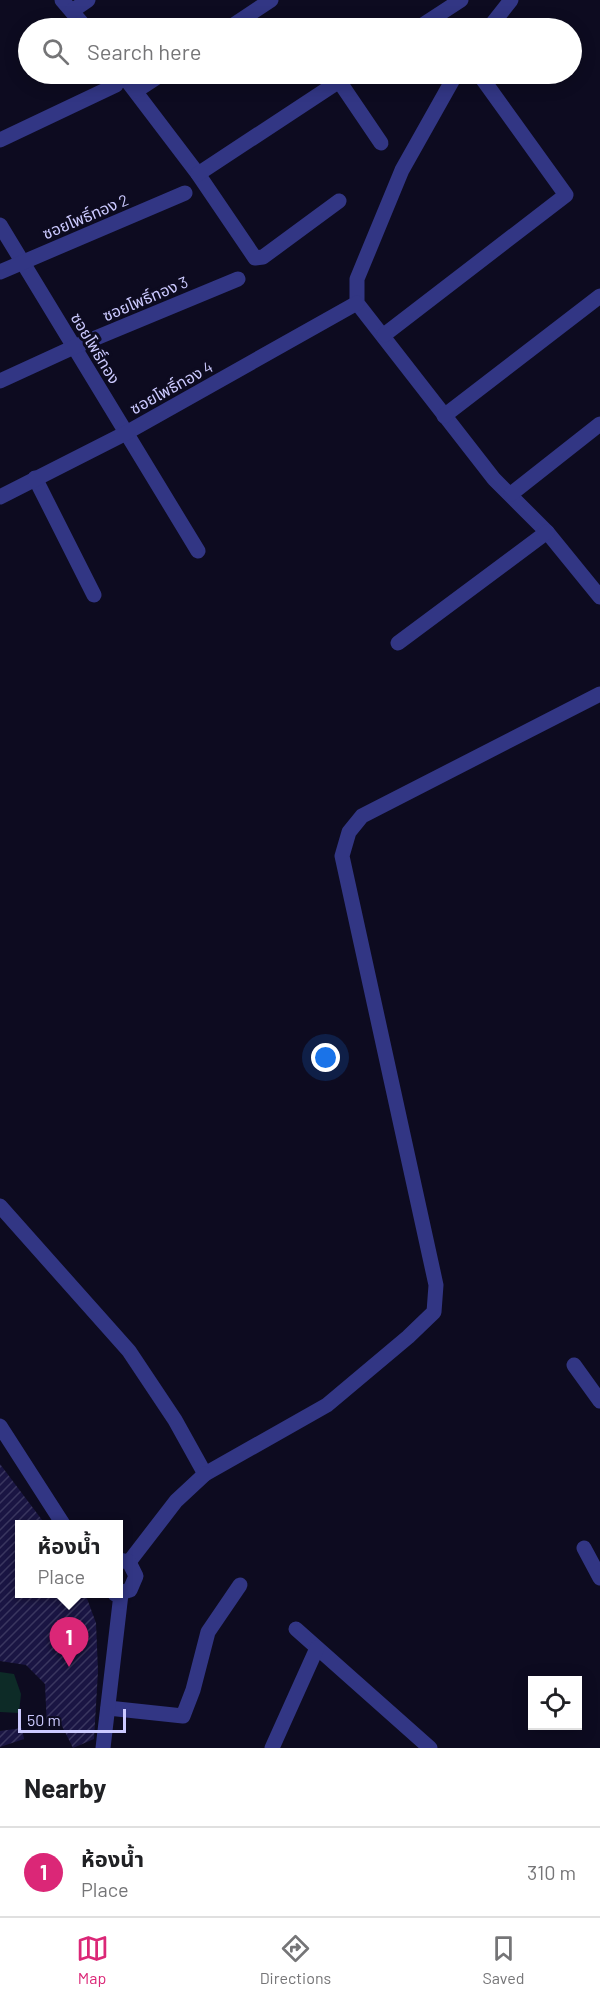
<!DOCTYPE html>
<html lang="en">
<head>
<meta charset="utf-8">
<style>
	:root { --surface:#fff; --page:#f2f2f2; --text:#202124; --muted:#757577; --line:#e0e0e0; --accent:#db2777 }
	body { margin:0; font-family:Barlow,"Noto Sans Thai",sans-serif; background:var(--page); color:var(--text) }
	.controls { position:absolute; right:18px; bottom:18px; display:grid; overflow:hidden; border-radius:0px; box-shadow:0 3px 15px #0003 }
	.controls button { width:54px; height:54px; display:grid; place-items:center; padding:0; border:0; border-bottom:2px solid var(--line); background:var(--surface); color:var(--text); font:30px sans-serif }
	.scale { position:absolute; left:18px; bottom:15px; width:108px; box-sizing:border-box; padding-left:6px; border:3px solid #cccaff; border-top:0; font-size:16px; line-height:21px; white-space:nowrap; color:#cccaff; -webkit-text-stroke:4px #0d0b20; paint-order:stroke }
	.you { position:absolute; left:326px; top:1058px; width:21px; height:21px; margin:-15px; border:4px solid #fff; border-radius:50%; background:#1a73e8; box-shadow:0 0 0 9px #1a73e833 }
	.badge { display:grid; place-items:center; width:39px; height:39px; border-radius:50%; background:var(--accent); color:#fff; font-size:20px; font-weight:700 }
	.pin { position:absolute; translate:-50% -50px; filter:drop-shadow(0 2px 3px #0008) }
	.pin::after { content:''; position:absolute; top:32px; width:21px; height:18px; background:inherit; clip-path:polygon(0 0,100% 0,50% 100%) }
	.popup { position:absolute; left:15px; top:1520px; width:108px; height:78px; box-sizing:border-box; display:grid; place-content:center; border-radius:0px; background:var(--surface); filter:drop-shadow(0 2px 4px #0005); font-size:20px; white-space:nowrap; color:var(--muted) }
	.popup b { font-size:22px; color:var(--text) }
	.popup::after { content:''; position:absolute; left:50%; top:100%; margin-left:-12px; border:12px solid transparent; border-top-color:var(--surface) }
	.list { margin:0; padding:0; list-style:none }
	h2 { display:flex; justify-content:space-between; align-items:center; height:78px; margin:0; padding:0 24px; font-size:26px }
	h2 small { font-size:20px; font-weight:400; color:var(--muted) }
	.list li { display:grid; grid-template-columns:39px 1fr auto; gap:18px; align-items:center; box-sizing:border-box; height:90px; padding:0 24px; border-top:2px solid var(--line) }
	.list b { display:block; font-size:22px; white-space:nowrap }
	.list p { margin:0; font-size:20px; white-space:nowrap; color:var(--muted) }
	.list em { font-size:20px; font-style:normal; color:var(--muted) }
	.icon { flex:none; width:33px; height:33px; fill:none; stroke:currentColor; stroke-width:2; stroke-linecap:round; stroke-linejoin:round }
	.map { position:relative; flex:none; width:600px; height:1748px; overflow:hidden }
	.search { position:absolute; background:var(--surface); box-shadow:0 3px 15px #0003; left:18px; right:18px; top:18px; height:66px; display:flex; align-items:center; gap:15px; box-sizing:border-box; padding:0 21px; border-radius:33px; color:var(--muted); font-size:22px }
	.sheet { height:168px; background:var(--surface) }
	nav { display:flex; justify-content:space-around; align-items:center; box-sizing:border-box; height:84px; border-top:2px solid var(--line); background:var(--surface); font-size:16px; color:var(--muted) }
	nav a { display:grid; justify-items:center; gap:3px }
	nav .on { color:var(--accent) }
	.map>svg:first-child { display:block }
</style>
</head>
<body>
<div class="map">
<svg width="600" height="1748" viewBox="0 0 600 1748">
	<defs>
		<pattern id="building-hatch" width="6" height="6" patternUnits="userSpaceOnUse" patternTransform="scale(1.5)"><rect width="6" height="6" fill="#1a1543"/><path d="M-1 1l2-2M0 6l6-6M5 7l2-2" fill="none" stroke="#3a365f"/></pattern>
	</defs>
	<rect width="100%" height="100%" fill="#0d0b20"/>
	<polygon fill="#0d2b27" points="0,1672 14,1674 21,1694 19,1713 0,1712"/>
	<g fill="url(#building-hatch)">
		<polygon points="0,1464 45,1524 20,1524 20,1593 85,1593 96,1623 98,1671 94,1739 73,1748 61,1724 47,1728 45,1684 26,1665 0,1661"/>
		<polygon points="22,1728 24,1739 0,1747 0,1731"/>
	</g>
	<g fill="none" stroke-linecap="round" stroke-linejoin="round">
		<g stroke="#323684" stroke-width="15">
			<polyline points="62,0 86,28"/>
			<polyline points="72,11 88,0"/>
			<polyline points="229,28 271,0"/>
			<polyline points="418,28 461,0"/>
			<polyline points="489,28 511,0"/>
			<polyline points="122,74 198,174 255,258 263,257 339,201"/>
			<polyline points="456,74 402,170 357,279 357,303 494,479 547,532 600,597"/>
			<polyline points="339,81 381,143"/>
			<polyline points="136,91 162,74"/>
			<polyline points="0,140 116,85"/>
			<polyline points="198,174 350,74"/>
			<polyline points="0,225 198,551"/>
			<polyline points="0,272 185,193"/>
			<polyline points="384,335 566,195 479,74"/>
			<polyline points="0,381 74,347 238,279"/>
			<polyline points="444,416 600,296"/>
			<polyline points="35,478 94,595"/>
			<polyline points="511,494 600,424"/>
			<polyline points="0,497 126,433 357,303"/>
			<polyline points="398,643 547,532"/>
			<polyline points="0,1206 129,1351 175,1420 205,1474 327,1405 408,1337 434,1312 436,1285 342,856 349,832 362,816 600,694"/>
			<polyline points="574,1365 600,1401"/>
			<polyline points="0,1426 63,1524"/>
			<polyline points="584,1548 600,1578"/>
			<polyline points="129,1562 176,1501 205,1474"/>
			<polyline points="115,1594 130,1590 136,1576 129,1562 118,1560"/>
			<polyline points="296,1629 430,1748"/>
			<polyline points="108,1708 183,1716 193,1690 208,1632 240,1585"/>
			<polyline points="103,1748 121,1594"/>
			<polyline points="272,1748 317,1648"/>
		</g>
	</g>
	<g text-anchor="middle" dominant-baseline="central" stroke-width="6" stroke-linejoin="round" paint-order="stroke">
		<g font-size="16" fill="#cccaff" stroke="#0d0b20">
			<text transform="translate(85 216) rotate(-23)">ซอยโพธิ์ทอง 2</text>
			<text transform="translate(145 298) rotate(-23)">ซอยโพธิ์ทอง 3</text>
			<text transform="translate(96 348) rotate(59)">ซอยโพธิ์ทอง</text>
			<text transform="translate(171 387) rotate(-29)">ซอยโพธิ์ทอง 4</text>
		</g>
	</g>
</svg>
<div class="controls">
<button><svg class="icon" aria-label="locate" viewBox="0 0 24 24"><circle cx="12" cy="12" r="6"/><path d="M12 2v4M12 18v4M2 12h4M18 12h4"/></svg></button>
</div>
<div class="scale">50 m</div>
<div class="you"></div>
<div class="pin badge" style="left:69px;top:1667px">1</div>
<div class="popup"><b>ห้องน้ำ</b>Place</div>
<div class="search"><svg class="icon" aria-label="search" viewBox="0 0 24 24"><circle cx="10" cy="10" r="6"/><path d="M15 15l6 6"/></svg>Search here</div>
</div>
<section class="sheet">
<h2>Nearby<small></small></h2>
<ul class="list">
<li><span class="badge">1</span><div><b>ห้องน้ำ</b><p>Place</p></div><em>310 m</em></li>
</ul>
</section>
<nav>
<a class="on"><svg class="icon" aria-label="map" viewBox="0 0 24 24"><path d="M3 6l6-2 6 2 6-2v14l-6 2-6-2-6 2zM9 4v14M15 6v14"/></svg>Map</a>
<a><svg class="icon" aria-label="directions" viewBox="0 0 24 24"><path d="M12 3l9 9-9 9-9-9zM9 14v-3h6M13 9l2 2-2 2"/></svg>Directions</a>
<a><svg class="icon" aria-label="saved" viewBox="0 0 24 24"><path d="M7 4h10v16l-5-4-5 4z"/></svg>Saved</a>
</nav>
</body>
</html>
